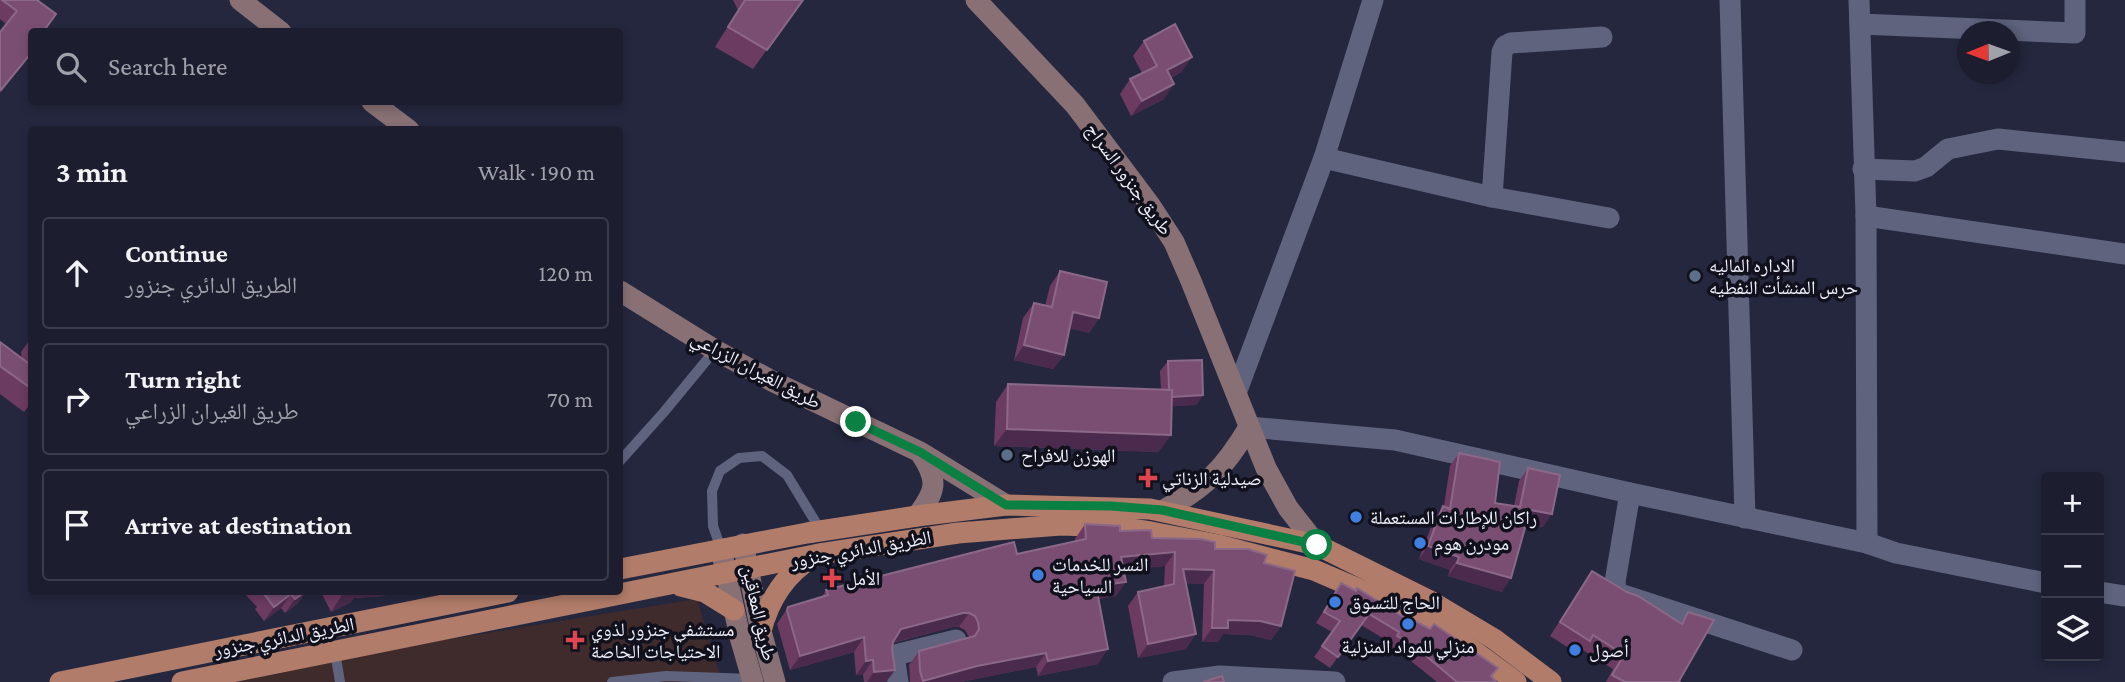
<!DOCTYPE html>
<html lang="en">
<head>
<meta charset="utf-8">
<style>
	:root { --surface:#1c1d2f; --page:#252637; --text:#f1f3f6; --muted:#a0a2aa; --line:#3a3b4b }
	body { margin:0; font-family:"Crimson Pro","Noto Naskh Arabic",serif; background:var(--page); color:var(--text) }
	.controls { position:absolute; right:21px; bottom:21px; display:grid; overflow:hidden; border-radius:7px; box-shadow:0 4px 10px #0003 }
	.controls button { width:63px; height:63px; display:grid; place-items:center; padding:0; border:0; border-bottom:2px solid var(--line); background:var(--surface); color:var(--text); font:35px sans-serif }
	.compass { position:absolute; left:1957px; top:21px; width:63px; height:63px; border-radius:50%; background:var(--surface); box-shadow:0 4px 10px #0003; rotate:269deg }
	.stop { position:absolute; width:21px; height:21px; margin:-16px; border:5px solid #0b8043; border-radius:50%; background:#fff }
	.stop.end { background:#0b8043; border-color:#fff; box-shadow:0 2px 7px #0008 }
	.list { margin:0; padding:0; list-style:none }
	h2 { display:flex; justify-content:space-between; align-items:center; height:91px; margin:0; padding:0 28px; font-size:30px }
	h2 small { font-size:23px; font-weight:400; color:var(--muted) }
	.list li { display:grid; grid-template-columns:46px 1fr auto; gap:21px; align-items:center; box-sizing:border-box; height:112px; margin:0 14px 14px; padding:0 14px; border:2px solid var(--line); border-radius:7px }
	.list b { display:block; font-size:26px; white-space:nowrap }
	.list p { margin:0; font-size:23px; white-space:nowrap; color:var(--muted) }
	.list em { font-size:23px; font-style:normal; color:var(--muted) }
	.icon { flex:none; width:38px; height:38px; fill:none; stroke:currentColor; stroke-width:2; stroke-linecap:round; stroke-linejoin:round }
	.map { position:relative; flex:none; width:2125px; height:682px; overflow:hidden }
	.search { position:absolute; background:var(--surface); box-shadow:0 4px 10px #0003; left:28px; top:28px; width:595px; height:77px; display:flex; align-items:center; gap:18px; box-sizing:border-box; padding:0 24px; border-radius:7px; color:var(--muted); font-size:26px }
	.panel { position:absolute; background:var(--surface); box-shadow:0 4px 10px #0003; left:28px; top:126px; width:595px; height:469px; border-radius:7px }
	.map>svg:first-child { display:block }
</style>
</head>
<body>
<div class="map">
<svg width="2125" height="682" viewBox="0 0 2125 682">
	<rect width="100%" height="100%" fill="#25273f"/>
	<polygon fill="#3f2b2c" points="697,599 722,682 183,682"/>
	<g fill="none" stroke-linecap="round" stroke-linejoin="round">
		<g stroke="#5f637e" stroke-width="10">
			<polyline points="620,461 664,412 715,350"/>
			<polyline points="721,549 713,526 712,491 720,471 739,458 762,456 787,475 821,531"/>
			<polyline points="335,652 340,682"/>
			<polyline points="612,682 666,676 752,679"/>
		</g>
		<g stroke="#5f637e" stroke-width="21">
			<polyline points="1730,0 1745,518"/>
			<polyline points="1859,0 1866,216 1867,543"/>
			<polyline points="1860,24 2075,33 2075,0"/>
			<polyline points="1324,158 1492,197 1609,218"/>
			<polyline points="1863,169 1915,171 1926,167 1948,149 1998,139 2125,152"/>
			<polyline points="1492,197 1502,52 1505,46 1511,43 1602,37"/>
			<polyline points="1866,216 2125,254"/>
			<polyline points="1236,393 1324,158 1373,0"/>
			<polyline points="1249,427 1395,440 1630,493 1867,543 1896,553 2046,583"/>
			<polyline points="1630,493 1615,582 1616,589 1620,594 1792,650"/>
			<polyline points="2099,592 2125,596"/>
			<polyline points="898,682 895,662 899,654 956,640"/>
			<polyline points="1173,682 1220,676 1335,682"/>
		</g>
		<g stroke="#887074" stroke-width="21">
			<polyline points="240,0 281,32"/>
			<polyline points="976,0 1075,105 1150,205 1174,242 1191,281 1266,468 1288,508 1317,545"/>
			<polyline points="372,102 409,130"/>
			<polyline points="620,291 715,350 774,382 920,452 1006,505"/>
			<path d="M 1162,511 C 1205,488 1224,469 1249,427"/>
			<path d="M 917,516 C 936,491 939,481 921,454"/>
			<polyline points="743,544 761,631 775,682"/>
			<polyline points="721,549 740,637 753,682"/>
		</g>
		<g stroke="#b17c69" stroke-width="21">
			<polyline points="620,569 807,533 917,516 1006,505 1150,509 1317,545 1432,602 1494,639 1551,682"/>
			<polyline points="681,586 705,592 734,610"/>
			<path d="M 761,631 C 769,600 784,575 812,558"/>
			<polyline points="60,682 508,592"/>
			<polyline points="182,682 819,554 958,533 1061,525 1117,527 1151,532 1218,545 1314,570 1419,615 1478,654 1516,682"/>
		</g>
	</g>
	<g fill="#6c3b62">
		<polygon points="0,0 37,0 32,32 23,64 0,93 0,32 6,24 0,19"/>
		<polygon points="733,0 803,0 753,69 715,47 738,10"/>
		<polygon points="1144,41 1192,57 1181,72 1171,78 1164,99 1131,116 1120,94 1130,79 1142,73 1133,56"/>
		<polygon points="1060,271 1099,318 1089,333 1070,328 1064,355 1053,369 1014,360 1023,318 1034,303 1045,306 1050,286"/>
		<polygon points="32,337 32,402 24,412 0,394 0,366 22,359 21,352"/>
		<polygon points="1168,361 1203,395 1196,405 1172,406 1171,435 1158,452 994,446 996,402 1008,384 1161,390 1160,371"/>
		<polygon points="1459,453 1495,503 1514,506 1519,481 1528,468 1543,527 1526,524 1502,592 1448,576 1450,570 1419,559 1434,519 1444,506 1450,466"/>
		<polygon points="1085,524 1152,538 1215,549 1264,563 1281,626 1271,640 1250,635 1223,634 1218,642 1202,642 1204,584 1186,583 1186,649 1138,658 1128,606 1138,592 1164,586 1165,566 1124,570 1116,596 1098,599 1098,664 1038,676 1036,667 961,682 910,682 909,665 919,651 969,637 965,630 959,627 953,627 893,643 892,649 895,670 886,682 864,682 863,675 856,675 854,652 790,670 777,624 788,607 822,597 826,590 1017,554 1075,541 1075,539"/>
		<polygon points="1592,571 1627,592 1681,623 1688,612 1679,681 1680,682 1606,682 1613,669 1583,650 1580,655 1550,636"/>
		<polygon points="1341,583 1492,677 1496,682 1437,682 1411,661 1389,647 1391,643 1361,625 1330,668 1314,657 1332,632 1316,623"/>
		<polygon points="243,592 306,592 297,604 285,613 281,608 264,621 255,609 257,607"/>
		<polygon points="321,592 387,592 384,596 354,598 350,603 331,612"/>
	</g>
	<g fill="#4a2b4d">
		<polygon points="32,52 23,64 0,93 1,90"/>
		<polygon points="1192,57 1181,72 1157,85 1167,70"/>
		<polygon points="1174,84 1164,99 1131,116 1142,101"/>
		<polygon points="1073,312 1099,318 1089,333 1063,327"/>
		<polygon points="1024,345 1064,355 1053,369 1014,360"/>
		<polygon points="1203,395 1196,405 1162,407 1169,397"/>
		<polygon points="1007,429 1171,435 1158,452 994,446"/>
		<polygon points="1530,510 1552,514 1543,527 1521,523"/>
		<polygon points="1428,546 1459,557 1450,570 1419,559"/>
		<polygon points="1175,552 1165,566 1111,571 1121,557"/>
		<polygon points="1457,563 1511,578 1502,592 1448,576"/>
		<polygon points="1183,569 1214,570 1204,584 1173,583"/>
		<polygon points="1126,582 1116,596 1086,601 1096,586"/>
		<polygon points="305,592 306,592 297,604 285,613 295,599"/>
		<polygon points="350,592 387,592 384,596 354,598 350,603 331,612 342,595"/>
		<polygon points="291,594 281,608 264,621 274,607"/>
		<polygon points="963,613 969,613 959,627 953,627 891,643 901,629"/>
		<polygon points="1228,620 1260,621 1281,626 1271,640 1250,635 1223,634 1218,642 1202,642 1212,628"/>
		<polygon points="1196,634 1186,649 1138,658 1148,644"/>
		<polygon points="864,637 854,652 790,670 800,656"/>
		<polygon points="1108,649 1098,664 1038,676 1048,661"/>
		<polygon points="1046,653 1036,667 961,682 923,682 977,666"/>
		<polygon points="873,660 863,675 856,675 866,661"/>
		<polygon points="895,670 886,682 867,682 874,672"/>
	</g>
	<g fill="#7a4e73" stroke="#8c6888" stroke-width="2">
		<polygon points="2,0 37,0 56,14 43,32 32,32 32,48 30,50 32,52 1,90 0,89 0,32 17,11"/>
		<polygon points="745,0 803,0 767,50 728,27"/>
		<polygon points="1175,24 1192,57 1167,70 1174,84 1142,101 1130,79 1157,66 1144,41"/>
		<polygon points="1060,271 1107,282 1099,318 1073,312 1064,355 1024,345 1034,303 1052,307"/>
		<polygon points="0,342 32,366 32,389 0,366"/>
		<polygon points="1202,360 1203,395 1172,397 1172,390 1169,390 1168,361"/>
		<polygon points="1008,384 1172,390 1171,435 1007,429"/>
		<polygon points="1459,453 1500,462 1495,503 1520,507 1528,468 1560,475 1552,514 1530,510 1511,578 1457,563 1459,557 1428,546 1443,506 1450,509"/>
		<polygon points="1085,524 1120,526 1120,531 1151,530 1152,538 1201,539 1215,542 1215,549 1248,549 1267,555 1264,563 1295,571 1281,626 1260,621 1228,620 1228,628 1212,628 1214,570 1183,569 1196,634 1148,644 1138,592 1174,584 1175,552 1121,557 1126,582 1096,586 1108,649 1048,661 1046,653 977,666 923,681 920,671 919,651 975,636 979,629 978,622 975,616 969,613 963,613 901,629 893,642 892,649 895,670 874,672 873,660 866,661 864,637 800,656 787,610 788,607 828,595 826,590 1014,542 1017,554 1086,539"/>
		<polygon points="1592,571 1627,592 1638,596 1682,624 1688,612 1714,620 1679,681 1680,682 1625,682 1612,675 1624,655 1593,635 1590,641 1560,622"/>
		<polygon points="1341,583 1356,591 1357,588 1407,619 1408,617 1430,629 1434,624 1498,668 1491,676 1496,682 1457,682 1419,650 1397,636 1399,632 1369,614 1338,657 1322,646 1340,621 1324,612"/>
		<polygon points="266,592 305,592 295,599 291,594 274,607 265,595 267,593"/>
		<polygon points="1222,676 1224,682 1203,682"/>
	</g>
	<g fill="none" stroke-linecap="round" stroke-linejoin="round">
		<polyline stroke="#0b8043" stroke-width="9" points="856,422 920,452 1006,505 1111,506 1162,510 1317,545"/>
	</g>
	<g fill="#5c6f8a" stroke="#10111c" stroke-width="2.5">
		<circle cx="1695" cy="276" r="7"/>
		<circle cx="1007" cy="455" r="7"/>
	</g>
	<g fill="#e0444e" stroke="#10111c" stroke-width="2.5">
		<path d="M1144.5 467.5h7v7h7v7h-7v7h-7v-7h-7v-7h7z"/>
		<path d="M828.5 567.5h7v7h7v7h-7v7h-7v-7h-7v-7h7z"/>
		<path d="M571.5 629.5h7v7h7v7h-7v7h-7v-7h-7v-7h7z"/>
	</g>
	<g fill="#3f7fe0" stroke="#10111c" stroke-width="2.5">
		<circle cx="1356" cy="517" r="7"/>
		<circle cx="1420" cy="543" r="7"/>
		<circle cx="1038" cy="575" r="7"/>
		<circle cx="1335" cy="602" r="7"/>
		<circle cx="1408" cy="624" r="7"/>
		<circle cx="1575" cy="650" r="7"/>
	</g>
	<g text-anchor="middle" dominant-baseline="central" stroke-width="7" stroke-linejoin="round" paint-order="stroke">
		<g font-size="19" fill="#eff1fe" stroke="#10111c">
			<text transform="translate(1129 179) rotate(54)">طريق جنزور السراج</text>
			<text transform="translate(756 370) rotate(28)">طريق الغيران الزراعي</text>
			<text transform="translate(861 549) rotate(-10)">الطريق الدائري جنزور</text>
			<text transform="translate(759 613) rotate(77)">طريق المعاقين</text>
			<text transform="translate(284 637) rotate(-11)">الطريق الدائري جنزور</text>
		</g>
		<g font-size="19" fill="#eff1fe" stroke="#10111c" text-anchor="start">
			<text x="1709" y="265">الاداره الماليه<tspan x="1709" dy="22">حرس المنشأت النفطيه</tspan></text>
			<text x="1021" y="455">الهوزن للافراح</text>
			<text x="1162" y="478">صيدلية الزناتي</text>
			<text x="1370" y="517">راكان للإطارات المستعملة</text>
			<text x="1434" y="543">مودرن هوم</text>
			<text x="1052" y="564">النسر للخدمات<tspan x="1052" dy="22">السياحية</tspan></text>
			<text x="846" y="578">الأمل</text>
			<text x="1349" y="602">الحاج للتسوق</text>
			<text x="591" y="629">مستشفي جنزور لذوي<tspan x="591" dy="22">الاحتياجات الخاصة</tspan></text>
			<text x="1408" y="646" text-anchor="middle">منزلي للمواد المنزلية</text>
			<text x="1589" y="650">أصول</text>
		</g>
	</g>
</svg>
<div class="controls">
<button>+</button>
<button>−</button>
<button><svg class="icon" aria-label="layers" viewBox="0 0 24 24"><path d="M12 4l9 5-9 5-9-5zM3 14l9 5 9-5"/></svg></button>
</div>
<svg class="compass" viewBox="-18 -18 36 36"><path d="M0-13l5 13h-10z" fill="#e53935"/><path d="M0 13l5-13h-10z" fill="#a0a2aa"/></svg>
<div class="stop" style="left:1317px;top:545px"></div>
<div class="stop end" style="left:856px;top:422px"></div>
<div class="search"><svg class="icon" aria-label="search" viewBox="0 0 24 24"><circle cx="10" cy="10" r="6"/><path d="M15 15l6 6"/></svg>Search here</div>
<section class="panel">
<h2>3 min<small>Walk · 190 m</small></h2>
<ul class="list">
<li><svg class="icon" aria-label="ahead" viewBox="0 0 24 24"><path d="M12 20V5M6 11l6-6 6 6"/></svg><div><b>Continue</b><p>الطريق الدائري جنزور</p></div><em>120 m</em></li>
<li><svg class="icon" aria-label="right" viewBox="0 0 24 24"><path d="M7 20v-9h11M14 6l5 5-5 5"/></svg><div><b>Turn right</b><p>طريق الغيران الزراعي</p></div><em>70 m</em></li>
<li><svg class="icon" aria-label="arrive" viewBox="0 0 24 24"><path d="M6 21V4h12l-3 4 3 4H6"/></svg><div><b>Arrive at destination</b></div></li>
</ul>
</section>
</div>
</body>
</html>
